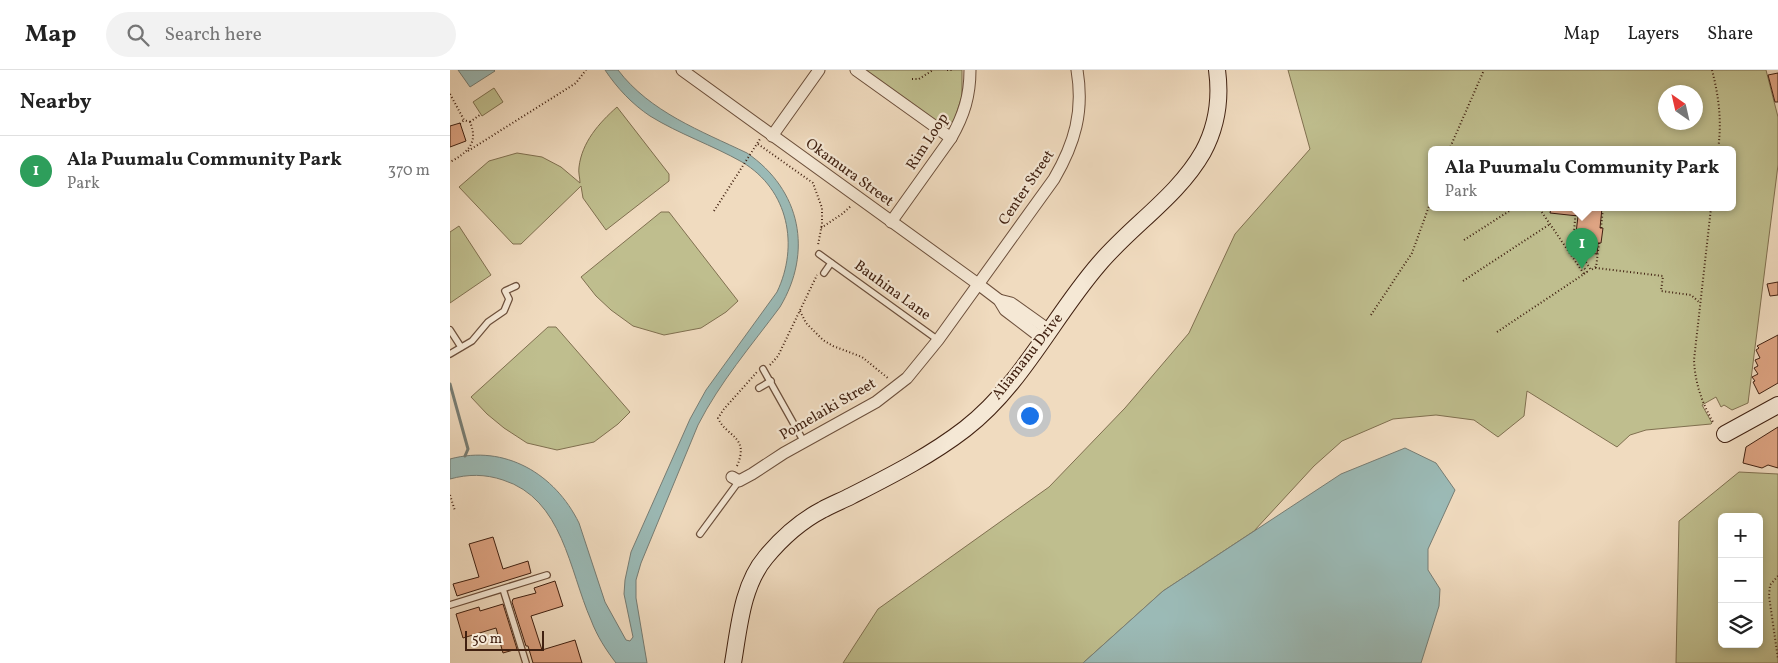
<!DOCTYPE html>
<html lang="en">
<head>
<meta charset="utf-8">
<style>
	:root { --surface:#fff; --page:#f2f2f2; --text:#222; --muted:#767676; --line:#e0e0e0; --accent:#8f2418 }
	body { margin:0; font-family:Vollkorn,serif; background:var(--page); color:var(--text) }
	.controls { position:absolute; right:15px; bottom:15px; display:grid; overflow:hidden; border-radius:8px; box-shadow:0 2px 8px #0003 }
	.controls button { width:45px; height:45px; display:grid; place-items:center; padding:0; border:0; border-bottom:1px solid var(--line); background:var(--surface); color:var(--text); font:25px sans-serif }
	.compass { position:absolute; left:1208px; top:15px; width:45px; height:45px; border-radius:50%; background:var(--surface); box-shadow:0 2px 8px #0003; rotate:326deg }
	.scale { position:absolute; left:15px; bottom:12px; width:79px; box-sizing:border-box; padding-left:5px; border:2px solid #412111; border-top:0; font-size:14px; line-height:18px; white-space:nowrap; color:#412111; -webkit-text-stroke:4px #f5e8d5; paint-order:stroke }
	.you { position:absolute; left:579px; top:345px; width:18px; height:18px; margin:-12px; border:4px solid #fff; border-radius:50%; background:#1a73e8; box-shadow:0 0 0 8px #1a73e833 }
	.badge { display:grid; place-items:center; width:32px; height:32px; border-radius:50%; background:var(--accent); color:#fff; font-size:16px; font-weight:700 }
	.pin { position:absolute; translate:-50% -41px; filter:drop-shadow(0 1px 2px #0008) }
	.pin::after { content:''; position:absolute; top:26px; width:18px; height:15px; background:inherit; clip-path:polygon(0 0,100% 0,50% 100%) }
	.popup { position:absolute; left:978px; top:76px; width:308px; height:65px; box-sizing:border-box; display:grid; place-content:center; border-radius:8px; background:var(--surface); filter:drop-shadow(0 1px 4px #0005); font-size:16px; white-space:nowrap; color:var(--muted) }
	.popup b { font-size:19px; color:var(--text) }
	.popup::after { content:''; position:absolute; left:50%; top:100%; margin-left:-10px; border:10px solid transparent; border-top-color:var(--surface) }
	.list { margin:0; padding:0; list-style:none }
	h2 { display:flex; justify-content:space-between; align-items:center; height:65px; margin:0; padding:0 20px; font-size:21px }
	h2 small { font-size:16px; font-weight:400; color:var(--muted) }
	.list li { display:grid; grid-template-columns:32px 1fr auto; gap:15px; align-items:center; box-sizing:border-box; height:70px; padding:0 20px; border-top:1px solid var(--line) }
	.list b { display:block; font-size:19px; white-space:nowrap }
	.list p { margin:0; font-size:16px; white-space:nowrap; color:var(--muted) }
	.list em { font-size:16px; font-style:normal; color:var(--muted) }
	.icon { flex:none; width:28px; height:28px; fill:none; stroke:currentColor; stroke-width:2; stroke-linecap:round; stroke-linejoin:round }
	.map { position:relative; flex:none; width:1328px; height:593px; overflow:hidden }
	header { display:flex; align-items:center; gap:30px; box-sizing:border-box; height:70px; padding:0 25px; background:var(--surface); border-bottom:1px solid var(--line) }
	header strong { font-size:24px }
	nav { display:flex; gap:28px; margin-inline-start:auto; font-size:18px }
	.search { width:350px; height:45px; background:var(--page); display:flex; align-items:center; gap:12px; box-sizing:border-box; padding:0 18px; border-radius:28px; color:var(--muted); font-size:19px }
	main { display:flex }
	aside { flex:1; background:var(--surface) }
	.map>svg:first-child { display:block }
</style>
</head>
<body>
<header>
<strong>Map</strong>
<div class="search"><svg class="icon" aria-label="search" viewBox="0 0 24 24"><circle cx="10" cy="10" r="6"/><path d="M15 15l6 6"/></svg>Search here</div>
<nav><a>Map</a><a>Layers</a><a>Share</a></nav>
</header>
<main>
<aside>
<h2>Nearby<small></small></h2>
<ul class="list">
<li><span class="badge" style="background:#2e9e5b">1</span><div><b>Ala Puumalu Community Park</b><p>Park</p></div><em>370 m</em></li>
</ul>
</aside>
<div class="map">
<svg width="1328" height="593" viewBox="0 0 1328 593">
	<rect width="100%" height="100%" fill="#f0dbbf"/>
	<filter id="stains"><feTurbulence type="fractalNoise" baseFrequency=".004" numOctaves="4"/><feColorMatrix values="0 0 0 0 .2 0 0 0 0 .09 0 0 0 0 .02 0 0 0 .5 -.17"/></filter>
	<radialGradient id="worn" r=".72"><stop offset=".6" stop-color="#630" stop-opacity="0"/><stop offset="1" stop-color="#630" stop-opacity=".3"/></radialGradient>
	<g fill="#bfbe8e" stroke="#807050" fill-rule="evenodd">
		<polygon points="406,0 512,0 512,26 504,51 500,53 493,63"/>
		<path d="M 838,0 L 1316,0 L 1328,47 L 1328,95 L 1298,333 L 1282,340 L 1274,335 L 1271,337 L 1266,327 L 1252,335 L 1262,353 L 1261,354 L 1196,360 L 1180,365 L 1167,377 L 1077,321 L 1074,346 L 1048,367 L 1024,350 L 986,345 L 943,349 L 892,371 L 864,396 L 804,461 L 713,521 L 633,593 L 393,593 L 428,539 L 599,417 L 675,338 L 739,263 L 785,164 L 860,79 ZM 1216,22 L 1246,22 L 1246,52 L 1216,52 ZM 982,80 L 1282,80 L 1282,138 L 982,138 Z"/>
		<polygon points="44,18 53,32 32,46 23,32"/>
		<path d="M 167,37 L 219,104 L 219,111 L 156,160 L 133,128 L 131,116 L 71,174 L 63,174 L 9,117 L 39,91 L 67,83 L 92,87 L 111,97 L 130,113 C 130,108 128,102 129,97 C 132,72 149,53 167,37 Z"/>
		<polygon points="211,142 219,142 288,231 276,242 251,258 214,265 183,256 161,240 146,226 131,207"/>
		<polygon points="9,156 41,205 0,233 0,162"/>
		<polygon points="98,257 106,257 180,342 168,354 144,372 107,380 77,373 54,358 37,344 21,327"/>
		<path d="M 1289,402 L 1328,404 L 1328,593 L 1226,593 L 1229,451 ZM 1272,447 L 1309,447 L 1309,574 L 1272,574 Z"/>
	</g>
	<g fill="#9bbab6" stroke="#777d74">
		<polygon points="8,0 44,0 45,1 20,17"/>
		<path d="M 155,0 L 168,0 C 200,42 251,61 297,83 C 351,120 363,182 330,237 C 301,276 270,312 248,355 L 191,493 L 186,510 L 186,528 L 197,593 L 166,593 C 156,580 147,566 141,550 C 119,500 113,429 53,410 C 35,404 18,404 0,409 L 0,389 C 55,374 105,404 129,453 L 155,532 L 176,570 L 180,571 L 183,567 L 174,524 L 175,510 L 181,482 L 240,349 L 256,320 L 327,222 C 349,176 339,120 292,92 C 262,75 229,64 200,46 C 182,34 167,18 155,0 Z"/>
		<polygon points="955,378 986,393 1005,420 978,479 978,500 990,519 989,536 971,593 633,593 713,521 891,404"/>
	</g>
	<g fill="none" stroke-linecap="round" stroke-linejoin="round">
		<polyline stroke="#777d74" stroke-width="3" points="0,314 18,379 15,386"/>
	</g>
	<g fill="#dea483" stroke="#412111">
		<polygon points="1328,3 1328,32 1325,32 1318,5"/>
		<polygon points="10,53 16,71 0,77 0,56"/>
		<polygon points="1101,138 1152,138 1150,158 1153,158 1151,173 1148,173 1147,184 1124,181 1128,146 1100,143"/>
		<polygon points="1328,212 1328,225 1320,226 1317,214"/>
		<polygon points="1328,265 1328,313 1309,324 1303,312 1305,311 1302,307 1308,304 1304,298 1308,296 1305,290 1310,288 1306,280 1309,278 1307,276"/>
		<polygon points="1328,357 1328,398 1318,395 1312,398 1293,393 1296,377"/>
		<polygon points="43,467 53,499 78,491 81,503 7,526 3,514 29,507 19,474"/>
		<polygon points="105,511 113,536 81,546 92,580 125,570 132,593 83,593 78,576 76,576 62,532 63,529 86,523 84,518"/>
		<polygon points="53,534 67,579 53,583 46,558 13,568 6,544 29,537 30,541"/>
	</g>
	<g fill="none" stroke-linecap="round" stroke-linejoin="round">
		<defs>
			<g id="lane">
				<polyline points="369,184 488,270"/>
				<polyline points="374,203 381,193"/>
				<polyline points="0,260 11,277"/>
				<polyline points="0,284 22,271 38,252 54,241 59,229 55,221 66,216"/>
				<polyline points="313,299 354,372"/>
				<polyline points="309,318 321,311"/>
				<polyline points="250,464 289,411"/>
				<polyline points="53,519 76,593"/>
				<polyline points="0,535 97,505"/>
			</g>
			<g id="street">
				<polyline points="232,0 528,214 549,230 555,240 593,269"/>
				<polyline points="406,0 501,68"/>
				<polyline points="322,66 369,0"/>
				<path d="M 441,152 L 501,68 C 514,45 520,26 520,0"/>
				<polyline points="549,230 561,233 599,260"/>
				<path d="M 282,407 L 289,411 L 302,404 L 334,383 L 426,332 L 457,308 L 488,270 L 604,109 C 625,73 634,41 627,0"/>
			</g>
			<g id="secondary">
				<polyline points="1275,364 1328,335"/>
				<path d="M 283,593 C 289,558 292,515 316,487 C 331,469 351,451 372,440 C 381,435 391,431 401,426 C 440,406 480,386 515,359 C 572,315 603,247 649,194 C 682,155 728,126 753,82 C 767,56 771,29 767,0"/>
			</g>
		</defs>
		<use href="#lane" stroke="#6d503c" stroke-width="8"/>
		<use href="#street" stroke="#6d503c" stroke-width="13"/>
		<use href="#secondary" stroke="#412111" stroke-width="18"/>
		<g stroke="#412111" stroke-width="2" stroke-dasharray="1 2.5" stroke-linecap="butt">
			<polyline points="497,0 502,0"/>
			<path d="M 1262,0 C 1269,27 1272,52 1268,80"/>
			<polyline points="462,9 469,9 483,0"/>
			<path d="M 0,24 L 14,50 L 20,52 C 29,73 17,83 0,92"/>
			<polyline points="20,52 31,44"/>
			<polyline points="10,54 14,50"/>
			<polyline points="308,74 363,113 372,138 372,154 368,175"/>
			<polyline points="999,80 1034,0"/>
			<polyline points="18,81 126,13 136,0"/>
			<polyline points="1126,138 1124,162 1126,163"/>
			<path d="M 1261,138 L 1244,290 C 1245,313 1252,333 1263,352"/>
			<polyline points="264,141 310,69"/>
			<polyline points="371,158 392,144 401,136"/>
			<polyline points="1151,158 1153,138"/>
			<polyline points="1014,170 1064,138"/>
			<polyline points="1149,173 1146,198 1213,206 1211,221 1241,225 1249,232"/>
			<polyline points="1134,204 1137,202 1130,192 1134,189 1141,200 1147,196"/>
			<polyline points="1013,211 1100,154"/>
			<polyline points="350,241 356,253 373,270 383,276 412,287 439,309"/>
			<polyline points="921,245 962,183 982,128"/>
			<polyline points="1047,262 1134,204 1089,138"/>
			<polyline points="320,295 328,286 367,205"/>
			<path d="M 287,396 C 300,366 276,367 268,348 L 274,339 L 307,302"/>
			<polyline points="0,425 5,441"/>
			<polyline points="1328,506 1320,515 1319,526 1328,589"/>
		</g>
		<use href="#lane" stroke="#f5e8d5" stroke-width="5.5"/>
		<use href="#street" stroke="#f5e8d5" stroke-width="11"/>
		<use href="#secondary" stroke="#f5e8d5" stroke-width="16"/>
	</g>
	<g text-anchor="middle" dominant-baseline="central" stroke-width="4.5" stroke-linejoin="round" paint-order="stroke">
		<g font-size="15" fill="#412111" stroke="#f5e8d5">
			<text transform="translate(478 72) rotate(-57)">Rim Loop</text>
			<text transform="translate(399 103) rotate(36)">Okamura Street</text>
			<text transform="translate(577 118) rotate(-56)">Center Street</text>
			<text transform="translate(442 221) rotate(36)">Bauhina Lane</text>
			<text transform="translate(578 287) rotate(-52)">Aliamanu Drive</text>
			<text transform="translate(378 340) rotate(-30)">Pomelaiki Street</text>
		</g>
	</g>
	<rect width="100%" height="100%" filter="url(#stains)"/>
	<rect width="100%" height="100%" fill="url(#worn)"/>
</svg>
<div class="controls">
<button>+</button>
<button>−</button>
<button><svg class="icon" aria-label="layers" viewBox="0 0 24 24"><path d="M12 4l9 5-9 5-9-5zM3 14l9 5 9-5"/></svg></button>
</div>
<svg class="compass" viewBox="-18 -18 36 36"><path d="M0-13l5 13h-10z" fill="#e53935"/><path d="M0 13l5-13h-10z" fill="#767676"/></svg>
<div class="scale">50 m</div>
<div class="you"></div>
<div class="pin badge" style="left:1132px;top:199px;background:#2e9e5b">1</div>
<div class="popup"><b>Ala Puumalu Community Park</b>Park</div>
</div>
</main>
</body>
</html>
